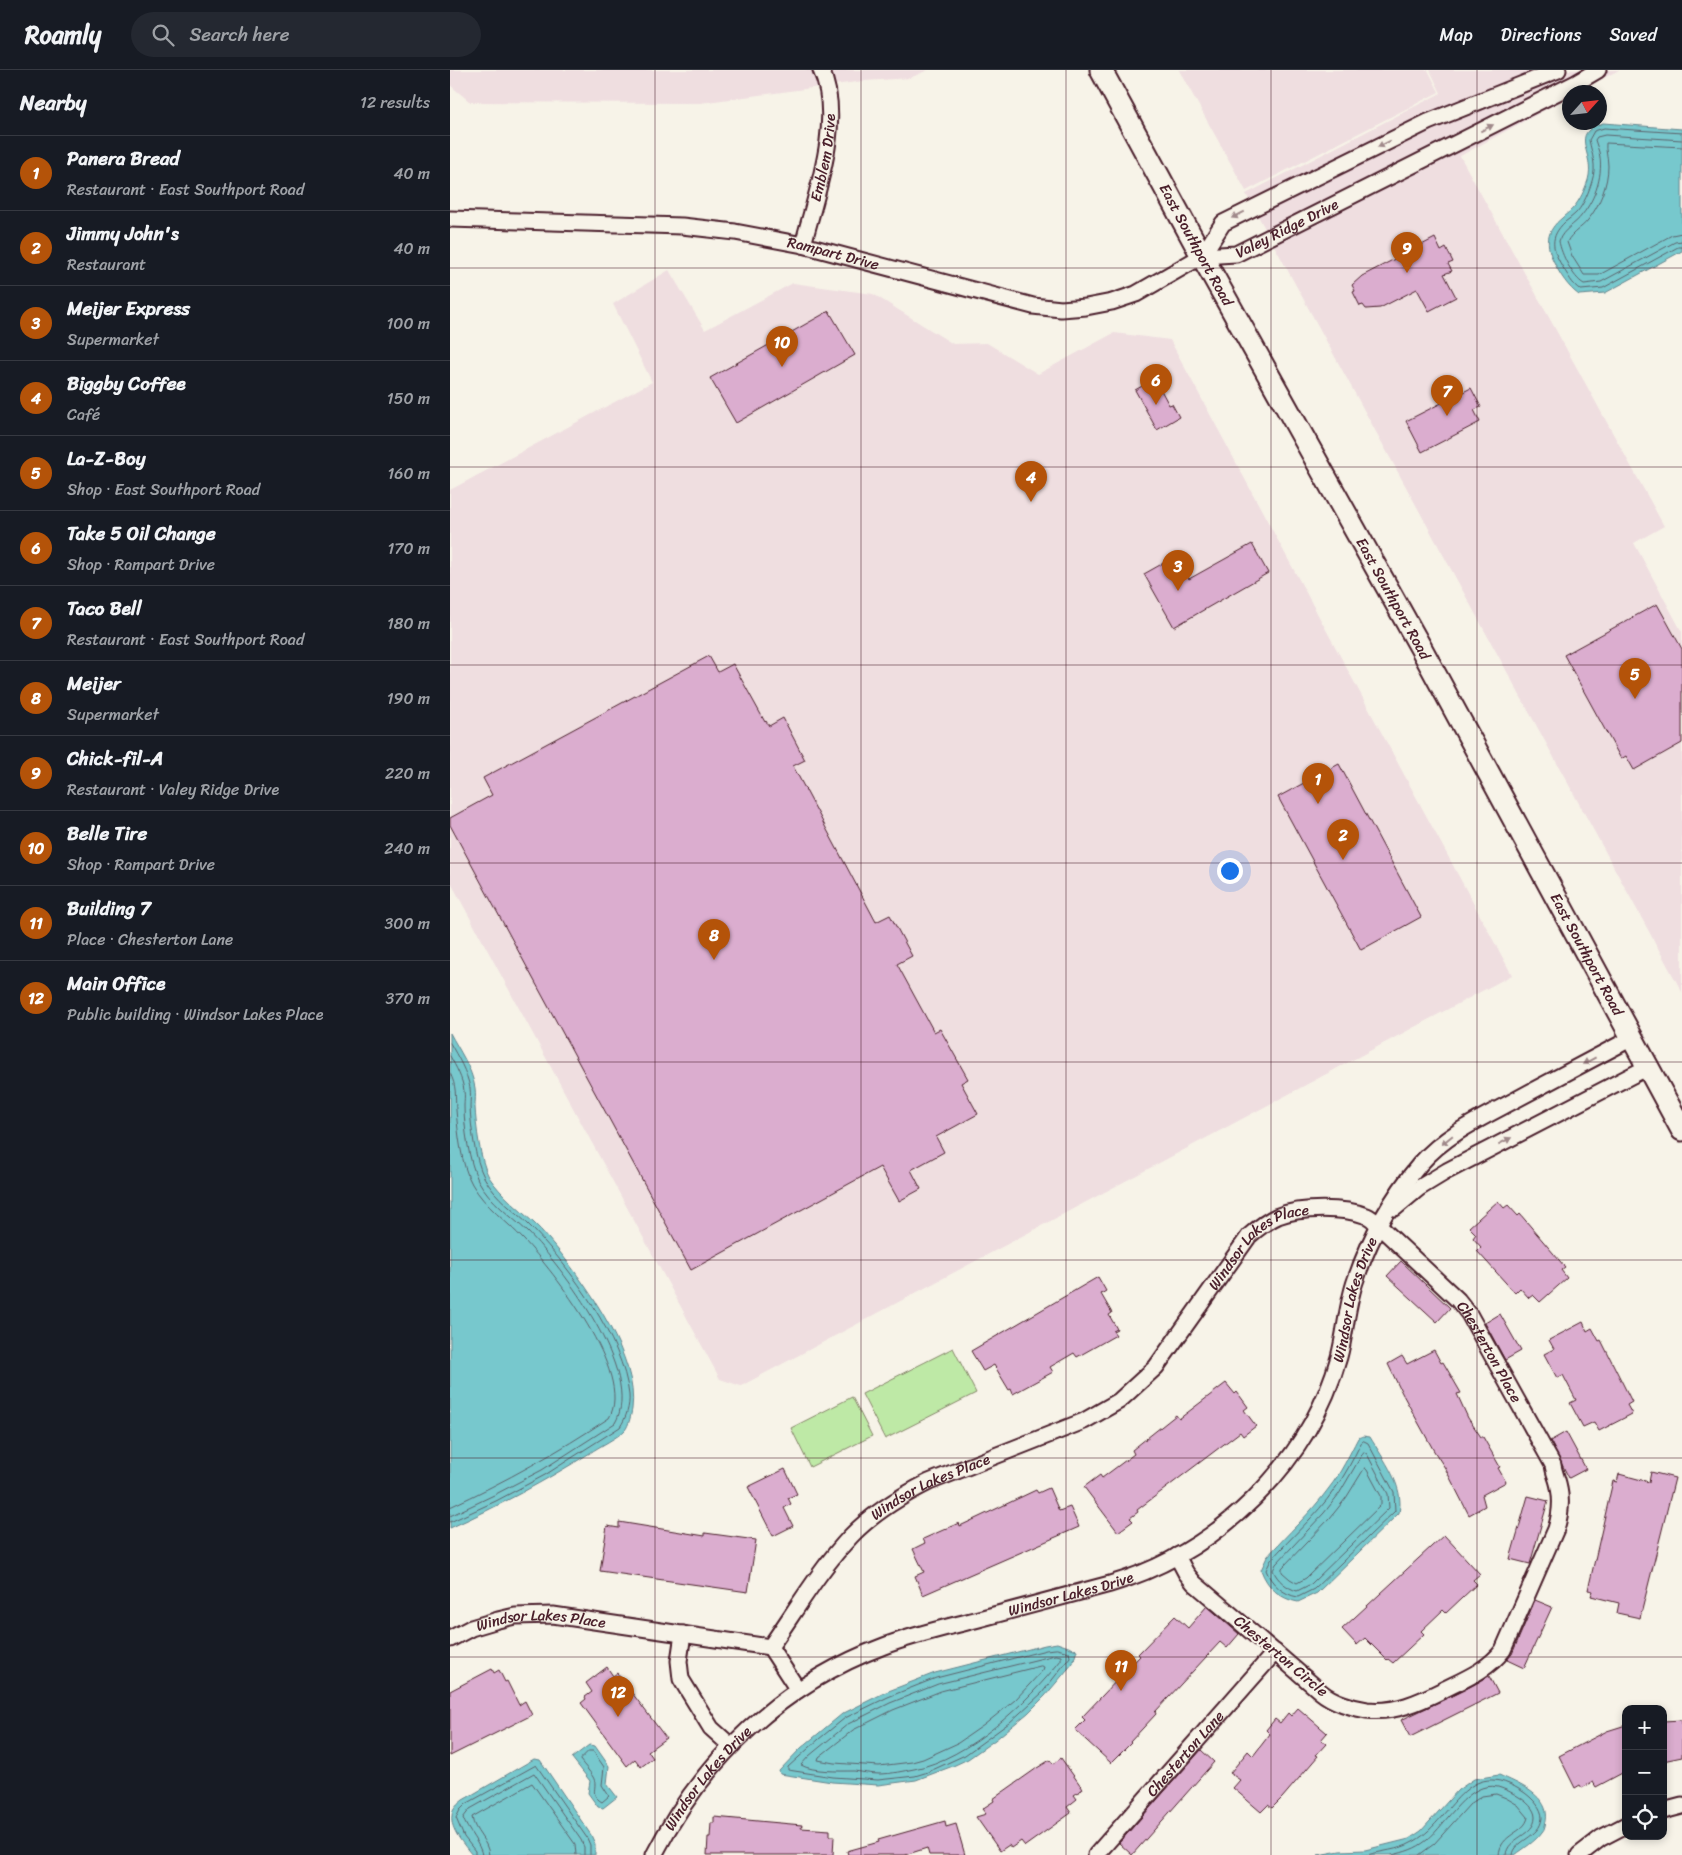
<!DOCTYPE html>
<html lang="en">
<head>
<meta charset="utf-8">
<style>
	:root { --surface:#171b24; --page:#242831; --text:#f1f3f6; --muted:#9ea1a6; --line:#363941; --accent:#b45309 }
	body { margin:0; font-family:Sriracha,sans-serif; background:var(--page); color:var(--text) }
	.controls { position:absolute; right:15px; bottom:15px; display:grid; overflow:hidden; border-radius:10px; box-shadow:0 2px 8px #0003 }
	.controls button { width:45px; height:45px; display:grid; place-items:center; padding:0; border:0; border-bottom:1px solid var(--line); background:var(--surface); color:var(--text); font:25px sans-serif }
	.compass { position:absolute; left:1112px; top:15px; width:45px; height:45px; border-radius:50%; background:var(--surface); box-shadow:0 2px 8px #0003; rotate:63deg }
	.you { position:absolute; left:779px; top:800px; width:18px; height:18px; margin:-12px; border:4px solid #fff; border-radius:50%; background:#1a73e8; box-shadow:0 0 0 8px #1a73e833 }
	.badge { display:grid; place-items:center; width:32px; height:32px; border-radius:50%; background:var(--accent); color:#fff; font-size:16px; font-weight:700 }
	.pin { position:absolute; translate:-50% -41px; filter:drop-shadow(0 1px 2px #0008) }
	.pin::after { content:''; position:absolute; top:26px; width:18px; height:15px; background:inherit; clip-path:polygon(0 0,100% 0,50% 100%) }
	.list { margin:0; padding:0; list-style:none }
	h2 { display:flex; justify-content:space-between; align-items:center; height:65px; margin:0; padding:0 20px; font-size:21px }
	h2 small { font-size:16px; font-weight:400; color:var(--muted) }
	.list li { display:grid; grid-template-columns:32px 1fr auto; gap:15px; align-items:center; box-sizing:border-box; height:75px; padding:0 20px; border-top:1px solid var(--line) }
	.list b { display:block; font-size:19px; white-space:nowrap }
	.list p { margin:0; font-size:16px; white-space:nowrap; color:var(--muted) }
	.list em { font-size:16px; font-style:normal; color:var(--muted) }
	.icon { flex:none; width:28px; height:28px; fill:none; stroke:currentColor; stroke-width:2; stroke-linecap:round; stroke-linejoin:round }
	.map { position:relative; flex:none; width:1232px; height:1785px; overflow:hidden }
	header { display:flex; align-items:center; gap:30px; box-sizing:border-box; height:70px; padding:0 25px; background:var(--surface); border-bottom:1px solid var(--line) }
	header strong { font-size:24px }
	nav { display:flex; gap:28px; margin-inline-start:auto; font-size:18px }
	.search { width:350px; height:45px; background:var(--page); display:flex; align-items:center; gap:12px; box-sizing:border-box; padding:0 18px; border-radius:28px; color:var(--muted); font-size:19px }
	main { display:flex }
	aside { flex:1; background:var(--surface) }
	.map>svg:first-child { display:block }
</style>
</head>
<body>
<header>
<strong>Roamly</strong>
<div class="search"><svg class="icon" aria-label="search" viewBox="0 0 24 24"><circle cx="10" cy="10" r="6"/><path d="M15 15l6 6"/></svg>Search here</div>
<nav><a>Map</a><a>Directions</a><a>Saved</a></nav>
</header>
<main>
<aside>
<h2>Nearby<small>12 results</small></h2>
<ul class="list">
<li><span class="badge">1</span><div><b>Panera Bread</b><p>Restaurant · East Southport Road</p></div><em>40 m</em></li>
<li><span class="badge">2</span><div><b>Jimmy John's</b><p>Restaurant</p></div><em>40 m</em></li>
<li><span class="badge">3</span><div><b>Meijer Express</b><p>Supermarket</p></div><em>100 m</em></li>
<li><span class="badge">4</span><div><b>Biggby Coffee</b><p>Café</p></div><em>150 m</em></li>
<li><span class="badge">5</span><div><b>La-Z-Boy</b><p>Shop · East Southport Road</p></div><em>160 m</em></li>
<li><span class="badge">6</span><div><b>Take 5 Oil Change</b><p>Shop · Rampart Drive</p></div><em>170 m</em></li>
<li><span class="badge">7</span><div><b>Taco Bell</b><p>Restaurant · East Southport Road</p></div><em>180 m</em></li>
<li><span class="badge">8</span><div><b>Meijer</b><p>Supermarket</p></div><em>190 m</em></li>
<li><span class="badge">9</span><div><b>Chick-fil-A</b><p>Restaurant · Valey Ridge Drive</p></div><em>220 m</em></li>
<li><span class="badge">10</span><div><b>Belle Tire</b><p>Shop · Rampart Drive</p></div><em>240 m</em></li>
<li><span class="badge">11</span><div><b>Building 7</b><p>Place · Chesterton Lane</p></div><em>300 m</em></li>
<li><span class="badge">12</span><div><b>Main Office</b><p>Public building · Windsor Lakes Place</p></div><em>370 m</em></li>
</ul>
</aside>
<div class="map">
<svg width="1232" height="1785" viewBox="0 0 1232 1785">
	<rect width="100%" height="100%" fill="#f7f3e8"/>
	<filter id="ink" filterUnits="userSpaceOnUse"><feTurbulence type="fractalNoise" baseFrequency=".02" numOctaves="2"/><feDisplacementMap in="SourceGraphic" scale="10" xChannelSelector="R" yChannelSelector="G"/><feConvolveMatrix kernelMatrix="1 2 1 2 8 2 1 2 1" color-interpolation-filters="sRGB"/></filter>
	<g filter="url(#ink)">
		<g fill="#efdee0">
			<polygon points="0,0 478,0 460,8 414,11 250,33 20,32 0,15"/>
			<polygon points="729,0 978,0 989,22 796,121"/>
			<polygon points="980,0 1169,0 1127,22 1120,22 1119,27 1010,86 1214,456 1184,473 1232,562 1232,922 796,124 991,23"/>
			<polygon points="219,200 255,260 343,213 423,224 503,274 537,273 588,304 664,263 720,270 1062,905 291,1316 270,1309 0,811 0,420 202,312 163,234"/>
		</g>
		<g fill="#bee9a6" stroke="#848468">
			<polygon points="503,1278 526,1323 435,1369 412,1324"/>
			<polygon points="402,1327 422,1366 360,1397 341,1358"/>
		</g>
		<g fill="#77c8cd" stroke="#65848c">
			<path d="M 1153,53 L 1232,59 L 1232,181 L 1155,223 L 1129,225 C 1118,217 1110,205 1104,192 C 1095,174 1096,161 1112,148 C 1116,144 1121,141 1124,137 C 1130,130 1135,119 1138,110 C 1146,83 1117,64 1153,53 Z"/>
			<path d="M 0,963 C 9,980 22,998 25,1018 C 26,1024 25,1031 25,1037 C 26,1056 30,1091 39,1107 C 51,1125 68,1138 84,1153 C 93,1161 101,1172 109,1181 C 139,1219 189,1289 182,1339 C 181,1345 179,1355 175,1360 C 169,1367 148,1377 140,1383 C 95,1411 49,1436 0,1458 Z"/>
			<path d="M 913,1366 L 920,1367 C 933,1389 955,1416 949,1443 L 867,1523 L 848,1532 C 830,1529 817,1517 811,1500 L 817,1487 C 837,1464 861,1443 879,1418 C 891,1403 899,1385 908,1368 Z"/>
			<polygon points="607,1573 627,1580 623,1593 595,1626 578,1643 545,1670 518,1689 503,1696 466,1710 428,1715 382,1712 330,1704 329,1701 351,1678 392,1644 436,1622 485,1603 595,1575"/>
			<polygon points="139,1675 145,1676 159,1696 157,1714 167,1727 153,1738 148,1737 138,1723 140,1711 122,1688"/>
			<path d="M 84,1689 L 90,1690 L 141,1765 L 145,1774 L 145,1785 L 22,1785 C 14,1775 0,1759 2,1746 C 2,1739 8,1734 13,1730 Z"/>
			<path d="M 1049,1705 C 1067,1713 1101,1726 1096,1751 C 1095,1755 1095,1759 1092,1762 C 1085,1772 1074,1778 1065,1785 L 868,1785 L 890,1781 L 915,1780 L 959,1769 L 971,1761 L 1008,1720 L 1024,1709 Z"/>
		</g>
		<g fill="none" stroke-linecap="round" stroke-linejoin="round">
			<g stroke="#5c636c" stroke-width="1">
				<path d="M 1232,63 L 1154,58 L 1144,61 L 1139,70 C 1142,84 1147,96 1142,111 C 1139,121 1134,134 1127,142 C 1123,146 1119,149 1115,152 C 1099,167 1102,179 1112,196 C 1118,205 1122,215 1131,220 L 1153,218 L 1228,177 L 1232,177"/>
				<path d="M 1232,70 L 1155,65 L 1147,67 L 1145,70 C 1146,74 1148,78 1149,82 C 1154,103 1146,128 1132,145 C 1125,155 1113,159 1109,171 C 1111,184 1123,208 1134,214 L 1151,212 L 1225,172 L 1232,171"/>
				<path d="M 1232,77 L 1156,73 C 1155,80 1158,88 1158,96 C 1158,114 1150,135 1138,150 C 1132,158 1122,162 1117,172 L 1122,186 L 1134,205 L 1149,205 L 1222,165 L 1232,163"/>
				<path d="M 0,973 C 8,987 17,1002 20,1018 C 21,1024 20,1031 20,1037 C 21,1057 25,1090 34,1107 C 45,1129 67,1142 83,1159 C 121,1199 173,1269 179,1325 C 180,1336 176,1348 170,1357 L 95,1405 L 46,1431 L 0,1452"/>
				<path d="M 0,986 C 6,997 13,1009 14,1021 C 15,1026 14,1031 14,1036 C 14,1057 19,1092 28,1110 C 40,1132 61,1146 78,1162 C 112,1197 194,1304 165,1353 L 92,1400 L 44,1425 L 0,1446"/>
				<path d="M 0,1003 C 7,1017 5,1025 6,1040 C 8,1062 11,1095 22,1114 C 35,1137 57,1151 74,1170 C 103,1201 185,1304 159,1348 C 108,1382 56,1411 0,1437"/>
				<path d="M 914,1371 L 918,1373 L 944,1422 L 945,1441 L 864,1519 L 848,1527 C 834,1525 821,1514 816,1500 L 821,1490 C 842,1466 866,1446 884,1420 C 895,1406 903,1389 911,1373 Z"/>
				<path d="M 914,1382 L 917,1384 L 938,1424 L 939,1438 L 861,1514 L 847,1521 C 837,1518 827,1510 823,1500 L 826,1494 L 874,1443 L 889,1424 Z"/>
				<polygon points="915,1398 917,1400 931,1426 931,1435 856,1508 847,1513 840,1509 832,1502 832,1498 880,1448 896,1428"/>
				<polygon points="607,1579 619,1582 620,1587 592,1623 559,1653 515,1685 478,1702 465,1706 428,1710 383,1707 338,1700 338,1697 369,1669 395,1648 438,1627 486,1608 596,1580"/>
				<path d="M 606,1585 L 611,1586 L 611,1590 C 578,1632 518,1689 464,1699 C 453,1701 441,1704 430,1704 C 421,1704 412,1702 404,1701 C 389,1701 363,1702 351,1695 L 359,1686 L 398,1654 L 440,1633 L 488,1614 Z"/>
				<polygon points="591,1596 594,1597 593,1600 565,1630 534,1655 508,1673 473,1689 462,1692 429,1696 384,1693 368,1690 369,1687 403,1660 443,1640 491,1621"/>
				<path d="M 139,1681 L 143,1681 L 154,1697 L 152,1715 L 159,1726 L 152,1732 C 138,1724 149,1717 143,1707 C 140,1701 134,1696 130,1690 Z"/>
				<polyline points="25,1785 25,1781 14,1767 6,1748 10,1740 16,1734 86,1695 137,1768 140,1775 140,1785"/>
				<path d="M 32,1785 C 31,1775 17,1760 13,1748 L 20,1739 L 84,1703 L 131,1770 L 134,1777 L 134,1785"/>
				<path d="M 39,1785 C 38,1770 24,1762 22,1747 L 82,1713 L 125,1774 L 126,1785"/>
				<path d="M 917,1785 C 931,1781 949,1780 961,1773 C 1004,1752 1014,1681 1075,1723 C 1083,1729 1092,1738 1092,1748 C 1090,1768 1064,1770 1063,1785"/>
				<path d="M 942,1785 C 955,1782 966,1779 977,1770 C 997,1754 1018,1710 1048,1717 C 1055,1719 1063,1723 1069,1727 C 1076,1731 1085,1739 1085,1747 C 1085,1766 1057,1767 1056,1785"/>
				<path d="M 969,1785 L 984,1774 L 1020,1734 L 1032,1726 L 1046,1724 L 1056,1728 L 1068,1735 L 1078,1747 C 1075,1764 1050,1763 1049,1785"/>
			</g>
		</g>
		<g fill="#dbadcf" stroke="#4a1f2b">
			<polygon points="985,168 991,181 996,178 1003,192 998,194 1002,201 994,204 1006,227 979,241 967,219 930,238 916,239 913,235 910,236 903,222 905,221 902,215 912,206"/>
			<polygon points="379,241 405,285 286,353 260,308"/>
			<polygon points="705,309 719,335 722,334 729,347 707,360 685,320"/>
			<polygon points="1021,318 1031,337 1024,340 1030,352 972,382 956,351"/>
			<polygon points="802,474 818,503 724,557 694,504 726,486 739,509"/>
			<polygon points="1207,534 1232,579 1232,673 1184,700 1176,686 1171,689 1114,585"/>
			<polygon points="259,586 268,602 283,594 315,652 316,651 319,656 333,648 355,690 343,696 426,852 440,845 462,886 447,894 484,962 490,959 518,1009 511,1013 528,1044 486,1067 494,1082 461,1100 471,1119 449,1131 430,1097 241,1200 0,755 0,748 42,725 33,708"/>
			<polygon points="889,694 971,847 911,880 828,727"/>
			<polygon points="1048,1131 1054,1138 1058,1135 1068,1146 1070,1144 1115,1197 1111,1200 1117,1208 1090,1232 1083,1225 1079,1228 1070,1218 1065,1223 1027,1181 1031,1177 1023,1168 1026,1164 1019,1157"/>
			<polygon points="951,1191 1000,1238 987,1252 937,1206"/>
			<polygon points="648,1207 656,1221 651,1224 662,1243 659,1245 667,1259 663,1261 666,1265 627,1287 624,1283 600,1297 603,1302 563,1324 561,1319 559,1320 544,1295 533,1301 521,1281"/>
			<polygon points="1050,1244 1071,1281 1055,1290 1035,1253"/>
			<polygon points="1133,1252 1137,1261 1142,1258 1149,1271 1151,1270 1182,1332 1177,1335 1182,1344 1149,1361 1144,1352 1133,1357 1120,1333 1126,1330 1113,1305 1107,1308 1094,1284 1104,1279 1099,1270"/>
			<polygon points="984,1280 991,1293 993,1292 1011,1323 1007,1324 1018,1348 1031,1367 1033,1367 1050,1397 1048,1398 1056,1412 1032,1425 1035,1436 1019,1445 995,1398 984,1381 952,1323 938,1294 952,1286 957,1294"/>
			<polygon points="776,1313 785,1324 787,1322 798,1337 794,1340 806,1356 793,1366 790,1362 687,1440 688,1442 680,1448 683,1451 668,1462 634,1417 650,1405 652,1408 684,1384 682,1380 726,1345 729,1349"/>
			<polygon points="1116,1362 1136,1399 1119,1408 1100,1371"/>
			<polygon points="335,1399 347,1424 338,1428 341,1434 334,1438 343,1456 323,1466 298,1417"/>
			<polygon points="1201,1402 1225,1408 1190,1548 1167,1543 1169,1533 1141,1526 1143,1521 1138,1520 1163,1411 1167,1412 1169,1404 1199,1412"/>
			<polygon points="599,1418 609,1441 620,1437 629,1457 473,1525 465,1506 474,1502 463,1479 475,1473 473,1469 509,1453 510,1456 586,1420 588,1423"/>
			<polygon points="1078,1426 1098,1431 1080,1494 1060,1489"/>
			<polygon points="169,1452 255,1466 255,1463 306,1470 298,1522 150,1501 157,1456 169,1458"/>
			<polygon points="994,1465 1030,1504 1023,1510 1027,1514 996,1543 993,1540 971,1561 974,1564 943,1593 938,1589 937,1590 915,1568 907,1575 892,1559"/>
			<polygon points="1085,1530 1102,1537 1074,1598 1057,1590 1062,1584"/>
			<polygon points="757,1536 789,1564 777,1578 770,1572 705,1642 706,1644 680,1672 681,1673 661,1693 625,1660 635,1650 632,1647 690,1586 688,1584 725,1546 738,1558"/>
			<polygon points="157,1597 163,1606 167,1603 216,1668 198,1681 203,1688 191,1697 185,1689 177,1696 131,1633 136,1629 135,1627 142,1622 136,1613"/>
			<polygon points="42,1599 44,1603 49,1600 55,1612 57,1611 69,1635 75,1631 82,1645 0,1686 0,1621"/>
			<polygon points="1039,1606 1048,1623 960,1667 951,1650 1014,1620"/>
			<polygon points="848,1638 877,1663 871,1670 876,1674 866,1685 868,1686 832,1728 822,1738 818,1735 811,1742 783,1718 790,1710 780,1703 798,1681 803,1686 820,1664 816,1660 825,1649 830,1653 838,1643 841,1646"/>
			<polygon points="1232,1650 1232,1687 1213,1691 1213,1651"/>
			<polygon points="1176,1655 1176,1701 1146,1717 1143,1712 1132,1718 1130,1715 1125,1718 1109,1686 1157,1661"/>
			<polygon points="751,1680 764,1692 682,1785 669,1773"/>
			<polygon points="611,1688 633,1719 624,1725 627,1729 617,1737 621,1743 575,1776 571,1771 561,1778 559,1775 550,1781 526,1747 536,1744 532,1739 544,1731 543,1729 587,1698 600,1690 603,1694"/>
			<polygon points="264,1747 352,1755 351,1758 380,1760 380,1766 384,1766 383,1785 257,1785 258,1767 260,1767 261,1753 264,1753"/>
			<polygon points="495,1751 496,1757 506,1754 515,1785 479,1785 477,1778 455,1785 398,1785 397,1781 429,1772 428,1770"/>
		</g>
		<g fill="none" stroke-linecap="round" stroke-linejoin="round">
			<defs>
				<g id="street">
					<path id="s1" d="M 0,149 L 232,156 L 285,162 L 353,175 L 583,236 L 611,239 L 636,237 L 662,232 L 686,224 L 752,186 L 773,153 L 978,52 L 1108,0"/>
					<path id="s2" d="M 353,175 C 366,124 394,49 371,0"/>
					<path id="s3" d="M 752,186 L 786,184 L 1126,13 L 1148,0"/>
					<polyline points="945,1138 969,1118 997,1101 1198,997"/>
					<polyline points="233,1564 229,1591 231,1609 261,1658 281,1676"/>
					<path id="s4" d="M 0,1569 L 21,1558 L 48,1550 L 65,1546 L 103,1545 L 320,1577"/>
					<path id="s5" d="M 320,1577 C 346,1540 370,1499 401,1466 C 423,1443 451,1426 479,1412 L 634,1351 L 669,1331 L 706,1297 L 799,1166 C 808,1158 817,1151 828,1146 C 851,1137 894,1137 917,1146 C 922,1148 926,1153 929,1156 L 1008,1230 L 1019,1244 L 1103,1395 C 1104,1403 1108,1410 1109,1418 C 1112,1432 1110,1446 1106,1459 L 1053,1580 C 1038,1600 1015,1609 993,1620 C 969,1632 946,1643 917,1640 C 903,1638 883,1632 871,1622 C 829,1586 787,1549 744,1513 L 736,1503 L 727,1486"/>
					<polyline points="320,1577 348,1620"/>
					<polyline points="1213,1741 1232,1736"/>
					<path id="s6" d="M 204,1785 C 253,1689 332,1614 434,1576 C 463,1565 494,1558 525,1550 C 570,1538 615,1526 660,1514 C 767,1483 859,1394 889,1287 C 896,1261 897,1233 906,1209 C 920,1168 942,1127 970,1094 C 997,1063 1034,1047 1069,1028 C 1107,1008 1145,988 1182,968"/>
					<path id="s7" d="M 646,1785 L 825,1582"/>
					<polyline points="1129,1785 1151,1768 1176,1755"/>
				</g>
				<g id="secondary">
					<path id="s8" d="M 651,0 L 752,186 L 971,578 L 1232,1060"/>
				</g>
			</defs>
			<use href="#street" stroke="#4a1f2b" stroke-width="19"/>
			<use href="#secondary" stroke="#4a1f2b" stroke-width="25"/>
			<use href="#street" stroke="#f7f3e8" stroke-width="15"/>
			<use href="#secondary" stroke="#f7f3e8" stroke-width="21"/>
		</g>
		<defs><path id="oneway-solid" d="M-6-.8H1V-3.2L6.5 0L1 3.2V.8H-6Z" transform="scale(1.25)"/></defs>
		<g fill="#a0898a">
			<use href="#oneway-solid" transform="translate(1037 58) rotate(-27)"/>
			<use href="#oneway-solid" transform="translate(934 74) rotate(154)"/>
			<use href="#oneway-solid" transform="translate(788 145) rotate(154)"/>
			<use href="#oneway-solid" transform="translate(1139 991) rotate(152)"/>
			<use href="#oneway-solid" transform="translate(997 1070) rotate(141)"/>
			<use href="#oneway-solid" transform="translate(1055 1071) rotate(-27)"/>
		</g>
	</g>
	<path fill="none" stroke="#4a1f2b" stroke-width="1" stroke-opacity="0.55" d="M 205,0 L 205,1785M 411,0 L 411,1785M 616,0 L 616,1785M 821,0 L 821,1785M 1027,0 L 1027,1785M 0,198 L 1232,198M 0,397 L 1232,397M 0,595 L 1232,595M 0,793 L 1232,793M 0,992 L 1232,992M 0,1190 L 1232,1190M 0,1388 L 1232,1388M 0,1587 L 1232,1587"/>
	<g text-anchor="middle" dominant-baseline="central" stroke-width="4" stroke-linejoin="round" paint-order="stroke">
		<g font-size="15" fill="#4a1f2b" stroke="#f7f3e8">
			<text stroke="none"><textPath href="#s2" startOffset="90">Emblem Drive</textPath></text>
			<text stroke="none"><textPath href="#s3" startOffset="91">Valey Ridge Drive</textPath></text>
			<text stroke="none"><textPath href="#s8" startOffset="199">East Southport Road</textPath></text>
			<text stroke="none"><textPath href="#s1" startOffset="386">Rampart Drive</textPath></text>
			<text stroke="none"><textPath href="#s8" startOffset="604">East Southport Road</textPath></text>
			<text stroke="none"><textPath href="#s8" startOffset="1009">East Southport Road</textPath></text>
			<text stroke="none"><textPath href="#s5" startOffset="652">Windsor Lakes Place</textPath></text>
			<text stroke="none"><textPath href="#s6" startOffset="948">Windsor Lakes Drive</textPath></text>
			<text stroke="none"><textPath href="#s5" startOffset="961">Chesterton Place</textPath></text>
			<text stroke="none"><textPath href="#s5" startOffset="232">Windsor Lakes Place</textPath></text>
			<text stroke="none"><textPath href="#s6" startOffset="512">Windsor Lakes Drive</textPath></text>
			<text stroke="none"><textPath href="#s4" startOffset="95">Windsor Lakes Place</textPath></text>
			<text transform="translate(831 1586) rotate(40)">Chesterton Circle</text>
			<text stroke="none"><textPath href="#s7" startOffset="135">Chesterton Lane</textPath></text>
			<text stroke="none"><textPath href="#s6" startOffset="94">Windsor Lakes Drive</textPath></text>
		</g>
	</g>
</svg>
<div class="controls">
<button>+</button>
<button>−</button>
<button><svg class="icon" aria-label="locate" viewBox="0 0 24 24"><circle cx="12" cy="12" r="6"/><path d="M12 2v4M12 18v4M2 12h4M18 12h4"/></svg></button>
</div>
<svg class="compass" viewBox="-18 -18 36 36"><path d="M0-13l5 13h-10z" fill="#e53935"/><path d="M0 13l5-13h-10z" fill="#9ea1a6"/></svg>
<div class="you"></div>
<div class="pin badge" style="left:868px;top:734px">1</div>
<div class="pin badge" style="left:893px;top:790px">2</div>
<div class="pin badge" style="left:728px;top:521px">3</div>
<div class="pin badge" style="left:581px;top:432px">4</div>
<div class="pin badge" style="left:1185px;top:629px">5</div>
<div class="pin badge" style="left:706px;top:335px">6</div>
<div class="pin badge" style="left:997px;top:346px">7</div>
<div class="pin badge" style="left:264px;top:890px">8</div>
<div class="pin badge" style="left:957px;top:203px">9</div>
<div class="pin badge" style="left:332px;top:297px">10</div>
<div class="pin badge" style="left:671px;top:1621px">11</div>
<div class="pin badge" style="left:168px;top:1647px">12</div>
</div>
</main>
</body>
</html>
